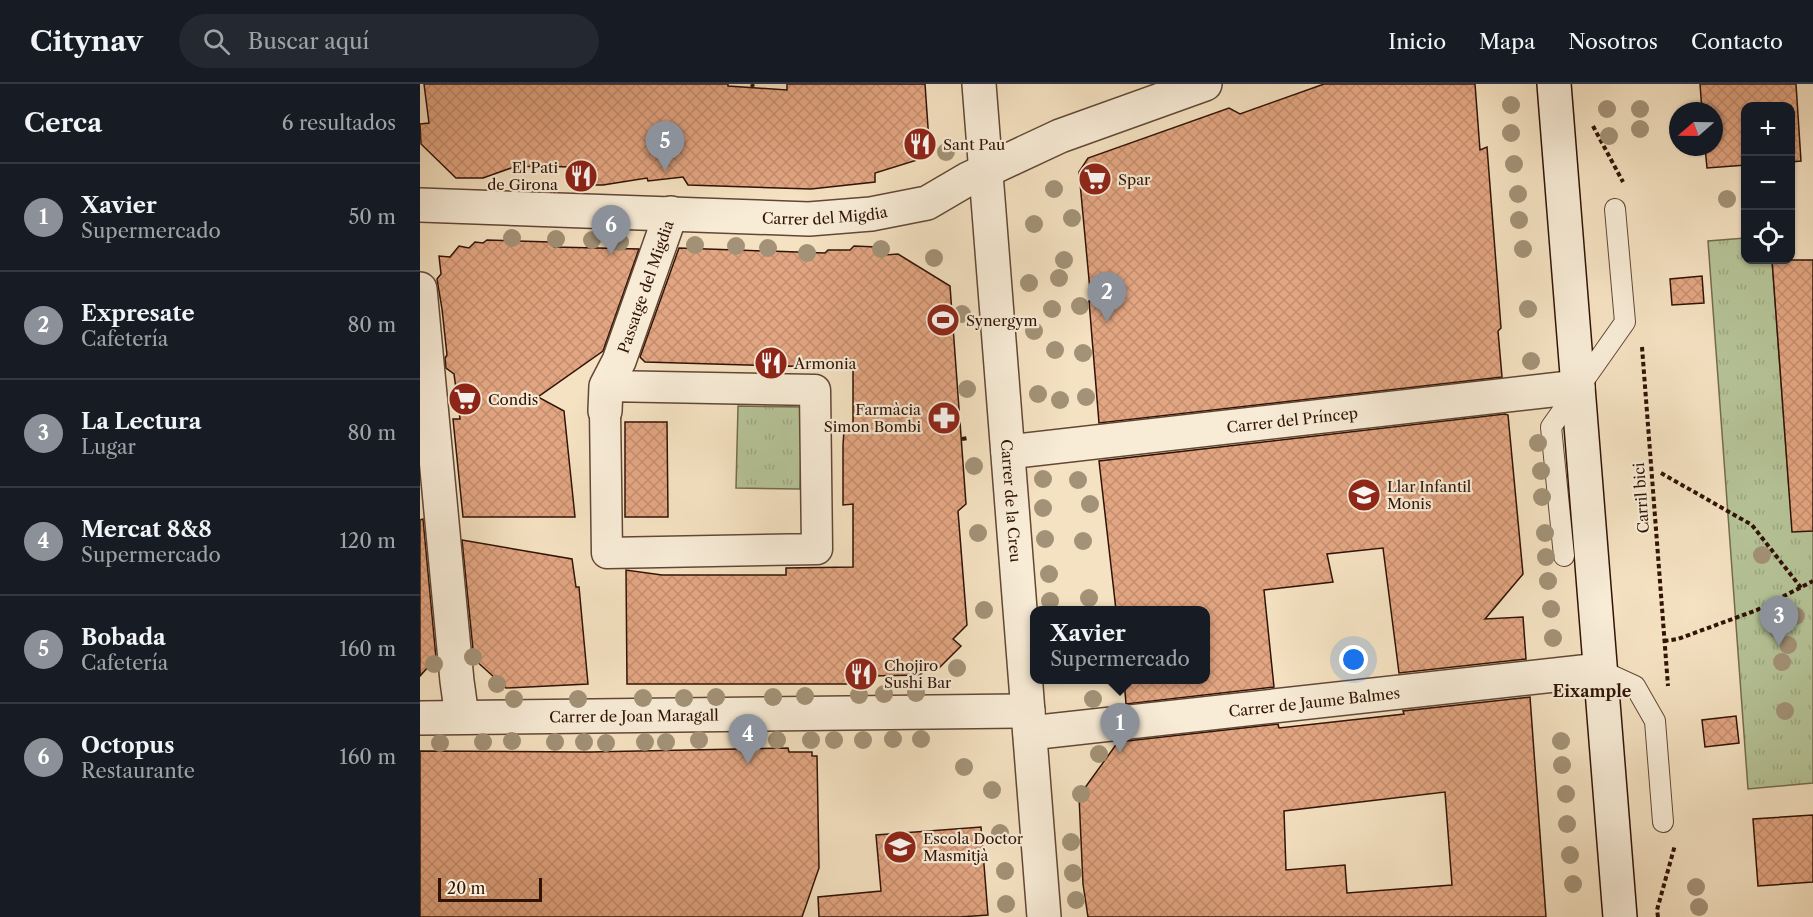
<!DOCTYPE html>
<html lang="es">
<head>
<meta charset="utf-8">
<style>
	:root { --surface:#171b24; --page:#242831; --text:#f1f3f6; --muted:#9ea1a6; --line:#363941; --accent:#8c9099 }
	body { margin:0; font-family:"Libre Caslon Text",serif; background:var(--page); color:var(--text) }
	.controls { position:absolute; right:18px; top:18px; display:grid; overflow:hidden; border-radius:12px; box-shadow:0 2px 4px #0004 }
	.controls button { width:54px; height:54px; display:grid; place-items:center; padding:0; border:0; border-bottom:2px solid var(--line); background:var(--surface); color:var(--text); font:30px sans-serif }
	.compass { position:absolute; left:1249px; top:18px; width:54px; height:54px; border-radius:50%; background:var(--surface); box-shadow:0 2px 4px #0004; rotate:250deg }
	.scale { position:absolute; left:18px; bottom:15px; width:104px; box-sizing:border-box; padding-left:6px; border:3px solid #311306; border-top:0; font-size:16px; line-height:21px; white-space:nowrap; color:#311306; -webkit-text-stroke:4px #f8ecd7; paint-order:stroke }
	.you { position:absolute; left:934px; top:576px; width:21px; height:21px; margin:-15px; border:4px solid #fff; border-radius:50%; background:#1a73e8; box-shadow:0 0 0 9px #1a73e833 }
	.badge { display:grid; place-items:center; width:39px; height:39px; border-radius:50%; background:var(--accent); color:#fff; font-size:20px; font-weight:700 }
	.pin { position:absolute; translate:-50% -50px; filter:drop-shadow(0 2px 3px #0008) }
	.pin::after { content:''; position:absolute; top:32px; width:21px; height:18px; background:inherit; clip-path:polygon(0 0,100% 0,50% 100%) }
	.popup { position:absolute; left:610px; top:522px; width:180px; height:78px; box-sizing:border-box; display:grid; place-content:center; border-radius:12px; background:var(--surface); filter:drop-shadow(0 2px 4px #0005); font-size:20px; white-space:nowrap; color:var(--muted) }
	.popup b { font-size:22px; color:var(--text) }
	.popup::after { content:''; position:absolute; left:50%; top:100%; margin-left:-12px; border:12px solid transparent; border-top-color:var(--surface) }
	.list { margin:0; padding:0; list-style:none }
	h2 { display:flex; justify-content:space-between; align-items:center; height:78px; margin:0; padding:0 24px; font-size:26px }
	h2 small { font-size:20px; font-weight:400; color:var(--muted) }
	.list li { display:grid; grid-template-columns:39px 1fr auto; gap:18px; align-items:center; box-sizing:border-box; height:108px; padding:0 24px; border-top:2px solid var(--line) }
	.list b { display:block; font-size:22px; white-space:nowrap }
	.list p { margin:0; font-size:20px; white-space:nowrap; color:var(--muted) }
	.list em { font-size:20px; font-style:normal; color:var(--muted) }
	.icon { flex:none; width:33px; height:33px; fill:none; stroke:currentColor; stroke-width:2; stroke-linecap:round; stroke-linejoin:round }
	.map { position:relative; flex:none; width:1393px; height:833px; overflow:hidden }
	header { display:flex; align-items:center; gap:36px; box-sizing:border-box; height:84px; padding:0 30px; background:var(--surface); border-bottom:2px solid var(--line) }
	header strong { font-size:28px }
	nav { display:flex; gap:33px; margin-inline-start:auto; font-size:21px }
	.search { width:420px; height:54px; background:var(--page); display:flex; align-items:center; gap:15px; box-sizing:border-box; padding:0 21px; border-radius:33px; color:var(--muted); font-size:22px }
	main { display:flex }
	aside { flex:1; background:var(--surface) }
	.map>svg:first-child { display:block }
</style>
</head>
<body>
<header>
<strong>Citynav</strong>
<div class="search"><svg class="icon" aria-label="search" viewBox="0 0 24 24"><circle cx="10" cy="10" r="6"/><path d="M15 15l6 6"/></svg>Buscar aquí</div>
<nav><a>Inicio</a><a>Mapa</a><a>Nosotros</a><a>Contacto</a></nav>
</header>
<main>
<aside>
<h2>Cerca<small>6 resultados</small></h2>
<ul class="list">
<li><span class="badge">1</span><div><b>Xavier</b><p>Supermercado</p></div><em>50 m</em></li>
<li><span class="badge">2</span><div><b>Expresate</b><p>Cafetería</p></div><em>80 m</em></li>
<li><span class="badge">3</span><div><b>La Lectura</b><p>Lugar</p></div><em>80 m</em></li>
<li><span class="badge">4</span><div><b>Mercat 8&amp;8</b><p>Supermercado</p></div><em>120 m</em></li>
<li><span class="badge">5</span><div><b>Bobada</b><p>Cafetería</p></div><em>160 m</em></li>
<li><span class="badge">6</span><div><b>Octopus</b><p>Restaurante</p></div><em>160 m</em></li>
</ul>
</aside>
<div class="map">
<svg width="1393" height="833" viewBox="0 0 1393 833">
	<defs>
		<pattern id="park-tufts" width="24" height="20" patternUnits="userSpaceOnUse" patternTransform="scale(1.5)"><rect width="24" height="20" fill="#b6c498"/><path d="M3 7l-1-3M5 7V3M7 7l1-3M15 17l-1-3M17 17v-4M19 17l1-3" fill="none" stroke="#9da882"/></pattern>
		<pattern id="building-cross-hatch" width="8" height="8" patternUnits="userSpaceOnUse" patternTransform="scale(1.5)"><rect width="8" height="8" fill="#e3a682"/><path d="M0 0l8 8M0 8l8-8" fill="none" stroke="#c38e6f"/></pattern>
	</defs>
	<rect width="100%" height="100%" fill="#f5e2c2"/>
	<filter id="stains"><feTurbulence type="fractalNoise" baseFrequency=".00333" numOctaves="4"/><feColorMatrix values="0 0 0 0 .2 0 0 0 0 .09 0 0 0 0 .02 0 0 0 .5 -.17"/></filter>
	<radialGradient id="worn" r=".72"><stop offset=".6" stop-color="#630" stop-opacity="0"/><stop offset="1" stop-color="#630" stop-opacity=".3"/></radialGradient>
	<g fill="url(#park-tufts)" stroke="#746c4f" stroke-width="1.5">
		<polygon points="1325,154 1326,176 1352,176 1369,405 1393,404 1393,699 1328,705 1288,157"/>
		<polygon points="318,322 382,323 380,405 316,404"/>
	</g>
	<g fill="url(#building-cross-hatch)" stroke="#311306" stroke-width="1.5" fill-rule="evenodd">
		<polygon points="4,0 308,0 308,2 367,6 367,0 505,0 510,72 455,89 455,98 391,105 268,101 263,93 228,97 227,94 183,101 151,101 149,83 122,82 94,83 63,94 36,94 1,60 0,40 9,39"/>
		<polygon points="904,0 1055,0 1060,66 1067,63 1081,244 1078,247 1082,293 679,339 669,217 671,217 659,88 668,74 809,24 820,30"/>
		<polygon points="1280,0 1376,0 1381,77 1371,78 1371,22 1326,22 1326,81 1287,84 1285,63 1294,63 1294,27 1282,27"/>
		<polygon points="67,156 131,158 134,163 219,165 183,267 118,313 144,327 155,433 43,433 33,335 40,335 34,290 26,284 25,274 27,271 22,225 17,195 21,190 19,172 30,173 39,162 49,164 55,158 63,159"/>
		<polygon points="434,162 457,163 465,171 478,170 530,202 546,420 538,427 547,541 533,555 541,562 519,584 512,578 500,591 450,592 450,600 207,600 206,486 242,491 366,491 366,484 433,483 433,420 423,421 423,361 424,346 433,346 433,284 225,278 220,273 259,164 405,169 408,166 430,166"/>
		<polygon points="1352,176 1393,176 1393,447 1372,448"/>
		<polygon points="1282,192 1284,219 1252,221 1250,195"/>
		<polygon points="1085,330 1088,331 1103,490 1065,535 1103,533 1106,575 979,589 963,464 907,470 913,498 844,506 854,603 706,620 704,596 786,596 786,526 696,526 679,377"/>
		<polygon points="205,338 247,338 248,433 205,433"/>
		<polygon points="3,435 16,574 0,592 0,436"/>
		<polygon points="42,456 152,475 156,503 159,503 168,600 86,604 54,575"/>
		<path d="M 1110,613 L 1126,833 L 668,833 L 663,800 L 659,712 L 698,658 L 858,640 L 859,644 L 913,638 L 984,630 L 983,627 ZM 1025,708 L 1032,801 L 927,809 L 925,781 L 866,786 L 864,727 Z"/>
		<polygon points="1316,632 1319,659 1285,663 1282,636"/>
		<polygon points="368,664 369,668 392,668 392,672 397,672 399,784 382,833 0,833 0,667 169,668"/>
		<polygon points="1393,731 1393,798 1338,802 1333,735"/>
		<polygon points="561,743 568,831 540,833 399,833 398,813 461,807 456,751"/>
	</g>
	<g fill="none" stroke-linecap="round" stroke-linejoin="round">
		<defs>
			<g id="service">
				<polyline points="1144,472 1131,343 1205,238 1195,125"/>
				<polyline points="1180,586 1215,602 1235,637 1243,738"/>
			</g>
			<polyline id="pedestrian" points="185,327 187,469 397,465 395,306 186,302"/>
			<g id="minor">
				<path id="s1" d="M 559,0 L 624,833"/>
				<path id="s2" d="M 0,121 L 389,135 L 451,130 L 507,119 L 548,95 L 640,52 L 785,0"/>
				<polyline points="0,205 37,597 42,633"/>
				<path id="s3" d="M 185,327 L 186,302 L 199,277 L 251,129"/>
				<path id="s4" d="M 588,368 L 1158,303"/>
				<path id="s5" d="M 0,634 L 608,627"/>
				<path id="s6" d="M 610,649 L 1180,586"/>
			</g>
			<polyline id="secondary" points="1134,0 1200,833"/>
		</defs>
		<use href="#service" stroke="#624735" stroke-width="22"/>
		<use href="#pedestrian" stroke="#624735" stroke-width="33"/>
		<use href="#minor" stroke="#624735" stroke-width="36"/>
		<use href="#secondary" stroke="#311306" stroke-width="36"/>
		<g stroke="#311306" stroke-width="4" stroke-dasharray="4.5 3" stroke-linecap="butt">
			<polyline points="332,0 333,3"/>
			<polyline points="1173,42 1203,98"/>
			<polyline points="1222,263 1248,602"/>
			<polyline points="542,355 548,354"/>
			<polyline points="1241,389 1332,441 1382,505"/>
			<polyline points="1244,557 1258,555 1337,526 1393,497"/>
			<polyline points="1238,833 1237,826 1255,761"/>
		</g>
		<use href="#service" stroke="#f8ecd7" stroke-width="20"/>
		<use href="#pedestrian" stroke="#f8ecd7" stroke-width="30"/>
		<use href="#minor" stroke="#f8ecd7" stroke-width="33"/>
		<use href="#secondary" stroke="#f8ecd7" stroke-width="33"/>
	</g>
	<g fill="#a39277">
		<circle cx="1091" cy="21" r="9"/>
		<circle cx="1187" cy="25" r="9"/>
		<circle cx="1220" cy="25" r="9"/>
		<circle cx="1220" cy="45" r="9"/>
		<circle cx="1091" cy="49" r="9"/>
		<circle cx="1189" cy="52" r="9"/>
		<circle cx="526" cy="68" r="9"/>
		<circle cx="1094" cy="80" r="9"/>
		<circle cx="634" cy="105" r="9"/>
		<circle cx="1098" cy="110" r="9"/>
		<circle cx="1307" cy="115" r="9"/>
		<circle cx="652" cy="134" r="9"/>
		<circle cx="1099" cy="136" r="9"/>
		<circle cx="614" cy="140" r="9"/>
		<circle cx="92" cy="154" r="9"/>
		<circle cx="136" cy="155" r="9"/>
		<circle cx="172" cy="156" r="9"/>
		<circle cx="200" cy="158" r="9"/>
		<circle cx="275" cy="161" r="9"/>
		<circle cx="316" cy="162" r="9"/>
		<circle cx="348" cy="164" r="9"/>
		<circle cx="461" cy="165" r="9"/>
		<circle cx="1103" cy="165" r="9"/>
		<circle cx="387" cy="169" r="9"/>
		<circle cx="514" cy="174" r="9"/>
		<circle cx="644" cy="176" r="9"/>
		<circle cx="639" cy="194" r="9"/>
		<circle cx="609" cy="199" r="9"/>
		<circle cx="660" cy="222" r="9"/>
		<circle cx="632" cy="225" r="9"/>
		<circle cx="1108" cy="225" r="9"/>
		<circle cx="542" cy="230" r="9"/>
		<circle cx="614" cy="247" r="9"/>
		<circle cx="635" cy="266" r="9"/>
		<circle cx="663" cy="269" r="9"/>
		<circle cx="1111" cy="277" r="9"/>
		<circle cx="547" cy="305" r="9"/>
		<circle cx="618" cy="310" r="9"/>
		<circle cx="666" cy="313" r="9"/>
		<circle cx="640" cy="316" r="9"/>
		<circle cx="1118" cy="359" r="9"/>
		<circle cx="554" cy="382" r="9"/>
		<circle cx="1121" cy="387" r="9"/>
		<circle cx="623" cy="395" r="9"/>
		<circle cx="658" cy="396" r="9"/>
		<circle cx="1122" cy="413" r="9"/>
		<circle cx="670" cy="420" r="9"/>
		<circle cx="623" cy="424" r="9"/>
		<circle cx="558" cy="449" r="9"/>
		<circle cx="1125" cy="449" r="9"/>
		<circle cx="625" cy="455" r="9"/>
		<circle cx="663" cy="457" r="9"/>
		<circle cx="1342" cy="471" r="9"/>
		<circle cx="1126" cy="473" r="9"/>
		<circle cx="629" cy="490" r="9"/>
		<circle cx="1128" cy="497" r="9"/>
		<circle cx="669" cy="514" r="9"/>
		<circle cx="630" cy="517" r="9"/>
		<circle cx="1131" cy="525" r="9"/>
		<circle cx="564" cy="526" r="9"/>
		<circle cx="1376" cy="532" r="9"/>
		<circle cx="1358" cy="546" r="9"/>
		<circle cx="1133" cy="554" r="9"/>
		<circle cx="1368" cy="561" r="9"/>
		<circle cx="53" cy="573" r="9"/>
		<circle cx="1362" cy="578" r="9"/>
		<circle cx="14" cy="580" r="9"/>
		<circle cx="537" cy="584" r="9"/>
		<circle cx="77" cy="600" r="9"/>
		<circle cx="496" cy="609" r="9"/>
		<circle cx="464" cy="610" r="9"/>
		<circle cx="439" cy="611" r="9"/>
		<circle cx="385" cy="612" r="9"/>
		<circle cx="296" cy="613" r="9"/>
		<circle cx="353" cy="613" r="9"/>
		<circle cx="223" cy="614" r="9"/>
		<circle cx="264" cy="614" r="9"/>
		<circle cx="94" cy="615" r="9"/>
		<circle cx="158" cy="615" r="9"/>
		<circle cx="673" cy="615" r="9"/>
		<circle cx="1365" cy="627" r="9"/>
		<circle cx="473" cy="655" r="9"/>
		<circle cx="501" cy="655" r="9"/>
		<circle cx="279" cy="656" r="9"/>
		<circle cx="357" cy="656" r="9"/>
		<circle cx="391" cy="656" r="9"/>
		<circle cx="414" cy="656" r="9"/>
		<circle cx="443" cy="656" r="9"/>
		<circle cx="92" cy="657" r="9"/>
		<circle cx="1141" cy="657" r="9"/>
		<circle cx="63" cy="658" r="9"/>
		<circle cx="135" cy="658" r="9"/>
		<circle cx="164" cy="658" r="9"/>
		<circle cx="225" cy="658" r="9"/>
		<circle cx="246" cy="658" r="9"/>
		<circle cx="20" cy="659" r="9"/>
		<circle cx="186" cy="659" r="9"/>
		<circle cx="679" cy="670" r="9"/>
		<circle cx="1142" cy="681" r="9"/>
		<circle cx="544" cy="683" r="9"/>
		<circle cx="572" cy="706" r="9"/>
		<circle cx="661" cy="710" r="9"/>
		<circle cx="1146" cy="710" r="9"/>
		<circle cx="1147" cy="740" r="9"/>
		<circle cx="580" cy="749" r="9"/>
		<circle cx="651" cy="758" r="9"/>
		<circle cx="1150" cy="771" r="9"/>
		<circle cx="585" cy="787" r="9"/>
		<circle cx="653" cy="789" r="9"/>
		<circle cx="1153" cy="800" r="9"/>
		<circle cx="1276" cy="803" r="9"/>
		<circle cx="656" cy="816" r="9"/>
		<circle cx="586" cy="820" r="9"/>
		<circle cx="1279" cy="823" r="9"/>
	</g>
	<defs>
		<symbol id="restaurant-disc" viewBox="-11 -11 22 22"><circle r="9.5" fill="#8f2418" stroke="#f8ecd7"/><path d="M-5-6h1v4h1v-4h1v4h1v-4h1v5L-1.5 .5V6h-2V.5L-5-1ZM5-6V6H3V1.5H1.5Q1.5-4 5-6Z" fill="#fff"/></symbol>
		<symbol id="supermarket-disc" viewBox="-11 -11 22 22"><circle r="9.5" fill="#8f2418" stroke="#f8ecd7"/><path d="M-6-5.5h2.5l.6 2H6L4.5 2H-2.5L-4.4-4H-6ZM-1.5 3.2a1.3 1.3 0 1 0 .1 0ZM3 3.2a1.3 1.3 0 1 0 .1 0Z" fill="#fff"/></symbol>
		<symbol id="stadium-disc" viewBox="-11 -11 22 22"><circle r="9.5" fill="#8f2418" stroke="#f8ecd7"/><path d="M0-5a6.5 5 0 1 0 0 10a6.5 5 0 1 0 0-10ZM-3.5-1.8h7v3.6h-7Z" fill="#fff"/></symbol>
		<symbol id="pharmacy-disc" viewBox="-11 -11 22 22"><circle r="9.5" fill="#8f2418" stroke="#f8ecd7"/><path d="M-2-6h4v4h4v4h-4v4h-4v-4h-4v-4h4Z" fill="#fff"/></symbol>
		<symbol id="school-disc" viewBox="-11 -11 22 22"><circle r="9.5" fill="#8f2418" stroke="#f8ecd7"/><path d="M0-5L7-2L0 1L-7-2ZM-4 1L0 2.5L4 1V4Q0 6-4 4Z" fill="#fff"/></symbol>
	</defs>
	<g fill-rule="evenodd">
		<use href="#restaurant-disc" x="481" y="41" width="38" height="38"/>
		<use href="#restaurant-disc" x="142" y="73" width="38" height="38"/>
		<use href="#supermarket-disc" x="656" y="76" width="38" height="38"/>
		<use href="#stadium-disc" x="504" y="217" width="38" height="38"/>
		<use href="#restaurant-disc" x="332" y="260" width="38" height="38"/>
		<use href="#supermarket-disc" x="26" y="296" width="38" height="38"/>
		<use href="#pharmacy-disc" x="505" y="315" width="38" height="38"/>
		<use href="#school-disc" x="925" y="392" width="38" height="38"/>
		<use href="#restaurant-disc" x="422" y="571" width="38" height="38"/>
		<use href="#school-disc" x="461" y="744" width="38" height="38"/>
	</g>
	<g text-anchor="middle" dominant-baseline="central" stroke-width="4.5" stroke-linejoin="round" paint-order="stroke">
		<g font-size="15" fill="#311306" stroke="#f8ecd7" text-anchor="start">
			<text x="523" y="60">Sant Pau</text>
			<text x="138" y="83" text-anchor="end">El Pati<tspan x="138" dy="17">de Girona</tspan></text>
			<text x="698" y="95">Spar</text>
			<text x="546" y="236">Synergym</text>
			<text x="374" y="279">Armonia</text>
			<text x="68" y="315">Condis</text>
			<text x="501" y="325" text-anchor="end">Farmàcia<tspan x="501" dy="17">Simon Bombi</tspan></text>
			<text x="967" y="402">Llar Infantil<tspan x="967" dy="17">Monis</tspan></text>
			<text x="464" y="581">Chojiro<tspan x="464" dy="17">Sushi Bar</tspan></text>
			<text x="503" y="754">Escola Doctor<tspan x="503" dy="17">Masmitjà</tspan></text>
		</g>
		<g font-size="15" fill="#311306" stroke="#f8ecd7">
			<text stroke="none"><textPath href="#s2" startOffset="405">Carrer del Migdia</textPath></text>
			<text stroke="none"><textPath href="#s3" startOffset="132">Passatge del Migdia</textPath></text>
			<text stroke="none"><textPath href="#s4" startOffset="286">Carrer del Príncep</textPath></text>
			<text transform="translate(1221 414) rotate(-94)">Carril bici</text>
			<text stroke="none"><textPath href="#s1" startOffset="418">Carrer de la Creu</textPath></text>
			<text stroke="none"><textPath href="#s6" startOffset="286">Carrer de Jaume Balmes</textPath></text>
			<text stroke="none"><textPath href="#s5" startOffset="214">Carrer de Joan Maragall</textPath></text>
		</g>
		<g font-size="16" font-weight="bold" fill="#311306" stroke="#f8ecd7">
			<text x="1172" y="607">Eixample</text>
		</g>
	</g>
	<rect width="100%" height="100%" filter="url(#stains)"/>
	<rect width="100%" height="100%" fill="url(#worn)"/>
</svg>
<div class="controls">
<button>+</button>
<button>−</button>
<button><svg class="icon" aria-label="locate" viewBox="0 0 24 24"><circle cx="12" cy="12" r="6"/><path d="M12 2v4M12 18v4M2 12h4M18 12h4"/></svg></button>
</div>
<svg class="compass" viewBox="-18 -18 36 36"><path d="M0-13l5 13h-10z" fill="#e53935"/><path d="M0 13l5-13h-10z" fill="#9ea1a6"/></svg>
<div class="scale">20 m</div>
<div class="you"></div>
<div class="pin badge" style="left:700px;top:669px">1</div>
<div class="popup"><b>Xavier</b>Supermercado</div>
<div class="pin badge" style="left:687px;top:238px">2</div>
<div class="pin badge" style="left:1359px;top:562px">3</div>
<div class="pin badge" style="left:328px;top:680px">4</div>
<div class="pin badge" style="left:245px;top:87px">5</div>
<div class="pin badge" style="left:191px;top:171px">6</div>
</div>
</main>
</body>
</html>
